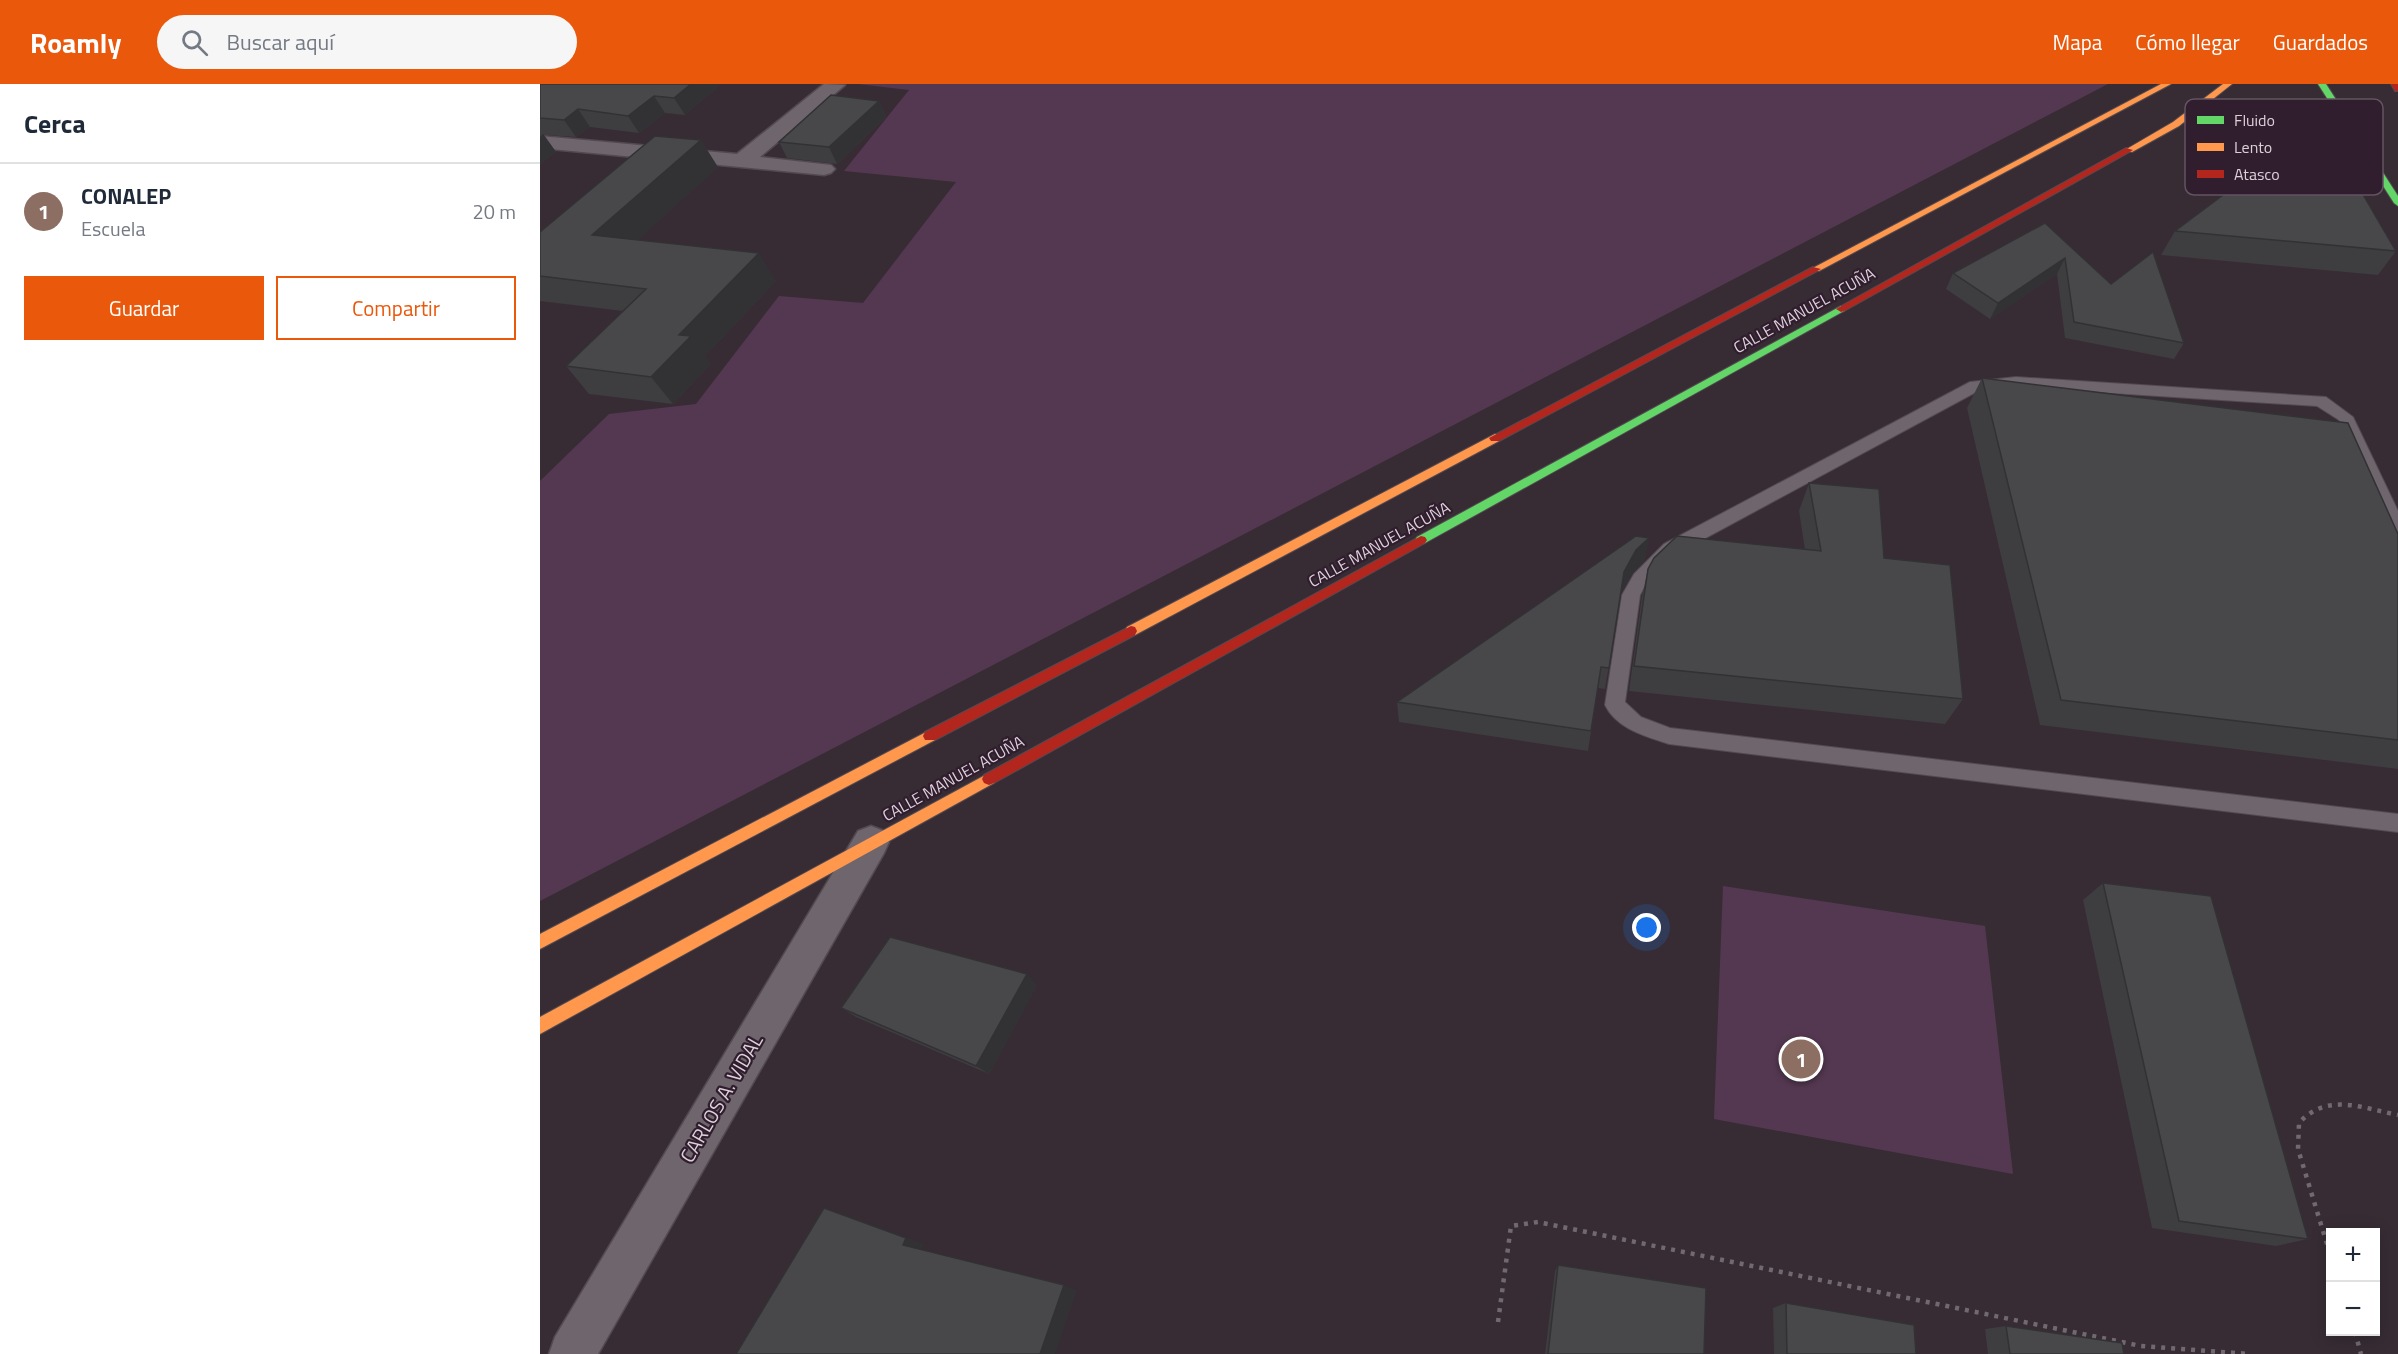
<!DOCTYPE html>
<html lang="es">
<head>
<meta charset="utf-8">
<style>
	:root { --surface:#fff; --page:#f6f6f7; --text:#1f2937; --muted:#747a83; --line:#e0e1e3; --accent:#ea580c }
	body { margin:0; font-family:"Titillium Web",sans-serif; background:var(--page); color:var(--text) }
	.controls { position:absolute; right:18px; bottom:18px; display:grid; overflow:hidden; border-radius:0px; box-shadow:0 3px 15px #0003 }
	.controls button { width:54px; height:54px; display:grid; place-items:center; padding:0; border:0; border-bottom:2px solid var(--line); background:var(--surface); color:var(--text); font:30px sans-serif }
	.you { position:absolute; left:1107px; top:844px; width:21px; height:21px; margin:-15px; border:4px solid #fff; border-radius:50%; background:#1a73e8; box-shadow:0 0 0 9px #1a73e833 }
	.badge { display:grid; place-items:center; width:39px; height:39px; border-radius:50%; background:var(--accent); color:#fff; font-size:20px; font-weight:700 }
	.pin { position:absolute; translate:-50% -50%; border:3px solid #fff; box-shadow:0 2px 6px #0006 }
	.list { margin:0; padding:0; list-style:none }
	h2 { display:flex; justify-content:space-between; align-items:center; height:78px; margin:0; padding:0 24px; font-size:26px }
	h2 small { font-size:20px; font-weight:400; color:var(--muted) }
	.list li { display:grid; grid-template-columns:39px 1fr auto; gap:18px; align-items:center; box-sizing:border-box; height:96px; padding:0 24px; border-top:2px solid var(--line) }
	.list b { display:block; font-size:22px; white-space:nowrap }
	.list p { margin:0; font-size:20px; white-space:nowrap; color:var(--muted) }
	.list em { font-size:20px; font-style:normal; color:var(--muted) }
	.actions { display:flex; gap:12px; padding:18px 24px }
	.actions a { flex:1; padding:14px 0; border:2px solid var(--accent); border-radius:0px; text-align:center; font-size:21px; color:var(--accent) }
	.actions .main { background:var(--accent); color:#fff }
	.icon { flex:none; width:33px; height:33px; fill:none; stroke:currentColor; stroke-width:2; stroke-linecap:round; stroke-linejoin:round }
	.map { position:relative; flex:none; width:1858px; height:1270px; overflow:hidden }
	header { display:flex; align-items:center; gap:36px; box-sizing:border-box; height:84px; padding:0 30px; background:var(--accent); color:#fff }
	header strong { font-size:28px }
	nav { display:flex; gap:33px; margin-inline-start:auto; font-size:21px }
	.search { width:420px; height:54px; background:var(--page); display:flex; align-items:center; gap:15px; box-sizing:border-box; padding:0 21px; border-radius:33px; color:var(--muted); font-size:22px }
	main { display:flex }
	aside { flex:1; background:var(--surface) }
	.map>svg:first-child { display:block }
</style>
</head>
<body>
<header>
<strong>Roamly</strong>
<div class="search"><svg class="icon" aria-label="search" viewBox="0 0 24 24"><circle cx="10" cy="10" r="6"/><path d="M15 15l6 6"/></svg>Buscar aquí</div>
<nav><a>Mapa</a><a>Cómo llegar</a><a>Guardados</a></nav>
</header>
<main>
<aside>
<h2>Cerca<small></small></h2>
<ul class="list">
<li><span class="badge" style="background:#8d6e63">1</span><div><b>CONALEP</b><p>Escuela</p></div><em>20 m</em></li>
</ul>
<div class="actions"><a class="main">Guardar</a><a>Compartir</a></div>
</aside>
<div class="map">
<svg width="1858" height="1270" viewBox="0 0 1858 1270">
	<rect width="100%" height="100%" fill="#372c34"/>
	<g fill="#543851">
		<polygon points="318,0 1568,0 0,817 0,397 69,330 156,320 239,212 323,219 416,98 304,87 369,6"/>
		<polygon points="1183,802 1445,842 1473,1090 1174,1035"/>
	</g>
	<g fill="none" stroke-linecap="round" stroke-linejoin="round">
		<defs>
			<path id="lane" d="M 1476,293 L 1786,313 L 1813,333 L 1858,427 L 1858,451 L 1852,449 L 1849,445 L 1799,336 L 1777,322 L 1476,303 L 1438,307 L 1136,470 L 1106,500 L 1100,511 L 1085,618 L 1101,633 L 1130,644 L 1858,730 L 1858,748 L 1129,660 C 1105,652 1077,645 1065,621 L 1082,511 L 1094,490 L 1124,460 L 1430,298 Z"/>
			<g id="street">
				<polygon points="284,0 305,1 220,73 291,81 295,85 291,89 284,91 0,64 0,52 197,70"/>
				<polygon points="331,742 344,747 349,758 344,769 58,1270 9,1270 15,1253 318,747"/>
			</g>
			<g id="fast">
				<polygon points="1778,0 1786,0 1858,112 1858,122 1854,119"/>
				<polygon points="1301,222 1306,225 1304,227 885,459 881,460 875,456 877,453"/>
			</g>
			<g id="slow">
				<polygon points="1621,0 1631,0 1279,187 1271,185"/>
				<polygon points="1683,0 1692,0 1639,42 1592,68 1585,66 1633,38"/>
				<polygon points="955,350 959,351 959,357 595,551 587,551 585,547 587,543"/>
				<polygon points="390,646 395,648 397,652 395,656 0,865 0,850"/>
				<polygon points="449,689 454,691 456,695 454,699 0,950 0,933"/>
			</g>
			<g id="jam">
				<polygon points="1851,0 1858,0 1858,7 1855,7"/>
				<polygon points="1586,64 1593,66 1304,227 1301,228 1296,225"/>
				<polygon points="1273,183 1281,185 959,357 951,357 949,354"/>
				<polygon points="881,452 885,453 887,456 885,459 454,699 449,701 444,699 442,695 444,691"/>
				<polygon points="591,542 595,543 597,547 595,551 395,656 385,656 383,652 385,648"/>
			</g>
		</defs>
		<use href="#lane" stroke="#534a51" stroke-width="2"/>
		<use href="#street" stroke="#534a51" stroke-width="3"/>
		<use href="#fast" stroke="#534a51" stroke-width="2"/>
		<use href="#slow" stroke="#534a51" stroke-width="2"/>
		<use href="#jam" stroke="#534a51" stroke-width="2"/>
		<g stroke="#716970" stroke-width="4.5" stroke-dasharray="4 6" stroke-linecap="butt">
			<path d="M 1790,1170 L 1758,1065 L 1759,1039 C 1787,1008 1822,1024 1858,1031"/>
			<polyline points="958,1238 971,1142 998,1138 1601,1262 1710,1270"/>
			<polyline points="1815,1248 1821,1270"/>
		</g>
		<use href="#lane" fill="#6f666d" fill-rule="evenodd"/>
		<use href="#street" fill="#6f666d" fill-rule="evenodd"/>
		<use href="#fast" fill="#63d668" fill-rule="evenodd"/>
		<use href="#slow" fill="#ff974d" fill-rule="evenodd"/>
		<use href="#jam" fill="#b3261e" fill-rule="evenodd"/>
	</g>
	<g fill="#3e3d40">
		<polygon points="0,0 181,0 145,31 125,29 99,49 50,43 36,53 4,51 16,68 0,80"/>
		<polygon points="339,17 346,33 297,80 247,74 239,58"/>
		<polygon points="178,83 97,156 236,197 165,272 171,280 133,320 49,310 26,282 83,227 0,217 0,148"/>
		<polygon points="1505,139 1571,200 1644,259 1634,275 1525,254 1517,190 1450,235 1406,205 1413,189"/>
		<polygon points="1635,147 1856,167 1838,191 1621,171"/>
		<polygon points="1442,294 1858,450 1858,685 1500,641 1427,324"/>
		<polygon points="1269,399 1344,474 1423,615 1405,640 1089,607 1102,512 1108,485 1265,466 1259,427"/>
		<polygon points="1105,476 1092,489 1081,509 1065,605 1058,604 1048,667 859,638 857,618"/>
		<polygon points="1563,799 1768,1155 1736,1162 1612,1144 1543,816"/>
		<polygon points="497,901 449,990 316,933 301,924"/>
		<polygon points="1018,1181 1164,1270 1005,1270 1015,1187"/>
		<polygon points="1246,1219 1376,1270 1234,1270 1233,1224"/>
		<polygon points="1466,1242 1584,1270 1448,1270 1445,1245"/>
	</g>
	<g fill="#323234">
		<polygon points="151,0 181,0 145,31 134,14"/>
		<polygon points="114,12 125,29 99,49 88,32"/>
		<polygon points="339,17 346,33 297,80 289,63"/>
		<polygon points="38,25 50,43 36,53 24,36"/>
		<polygon points="3,50 16,68 0,80 0,53"/>
		<polygon points="161,56 178,83 73,179 52,151"/>
		<polygon points="219,169 236,197 165,272 171,280 133,320 111,293 139,251"/>
		<polygon points="1525,174 1517,190 1450,235 1458,219"/>
		<polygon points="1109,454 1105,476 1092,489 1080,511 1084,488 1096,466"/>
		<polygon points="487,890 497,901 449,990 436,982"/>
		<polygon points="284,1124 304,1130 384,1160 381,1166 363,1161"/>
		<polygon points="524,1201 537,1206 515,1270 500,1270"/>
	</g>
	<g fill="#48474a" stroke="#323234" stroke-width="1.5">
		<polygon points="0,0 151,0 134,14 114,12 88,32 38,25 24,36 0,34"/>
		<polygon points="291,11 339,17 289,63 239,58"/>
		<polygon points="115,52 161,56 52,151 219,169 139,251 151,252 111,293 26,282 106,205 0,192 0,148"/>
		<polygon points="1759,54 1803,76 1856,167 1635,147"/>
		<polygon points="1505,139 1571,200 1613,168 1644,259 1534,238 1525,174 1458,219 1413,189"/>
		<polygon points="1442,294 1808,339 1858,450 1858,656 1521,616"/>
		<polygon points="1269,399 1339,405 1344,474 1410,481 1423,615 1094,582 1108,485 1114,474 1137,452 1281,467"/>
		<polygon points="1096,452 1109,454 1096,466 1084,488 1069,584 1061,583 1051,647 857,618"/>
		<polygon points="1563,799 1671,812 1768,1155 1639,1137"/>
		<polygon points="350,853 487,890 436,982 301,924"/>
		<polygon points="284,1124 366,1154 363,1161 524,1201 500,1270 196,1270"/>
		<polygon points="1018,1181 1166,1204 1164,1270 1008,1270"/>
		<polygon points="1246,1219 1374,1241 1376,1270 1247,1270"/>
		<polygon points="1466,1242 1582,1259 1584,1270 1470,1270"/>
	</g>
	<g text-anchor="middle" dominant-baseline="central" stroke-width="4.5" stroke-linejoin="round" paint-order="stroke">
		<g font-size="16" fill="#ddd0db" stroke="#301e2e">
			<text transform="translate(1264 226) rotate(-29)">CALLE MANUEL ACUÑA</text>
			<text transform="translate(839 460) rotate(-29)">CALLE MANUEL ACUÑA</text>
			<text transform="translate(413 694) rotate(-29)">CALLE MANUEL ACUÑA</text>
		</g>
		<g font-size="20" fill="#ddd0db" stroke="#301e2e">
			<text transform="translate(181 1014) rotate(-60)">CARLOS A. VIDAL</text>
		</g>
	</g>
	<rect x="1645" y="15" width="198" height="96" rx="9" fill="#301e2e" stroke="#645362" stroke-width="1.5"/>
	<rect x="1657" y="32" width="27" height="8" fill="#63d668"/>
	<rect x="1657" y="59" width="27" height="8" fill="#ff974d"/>
	<rect x="1657" y="86" width="27" height="8" fill="#b3261e"/>
	<g font-size="16" fill="#ddd0db">
		<text x="1694" y="42">Fluido</text>
		<text x="1694" y="69">Lento</text>
		<text x="1694" y="96">Atasco</text>
	</g>
</svg>
<div class="controls">
<button>+</button>
<button>−</button>
</div>
<div class="you"></div>
<div class="pin badge" style="left:1261px;top:975px;background:#8d6e63">1</div>
</div>
</main>
</body>
</html>
